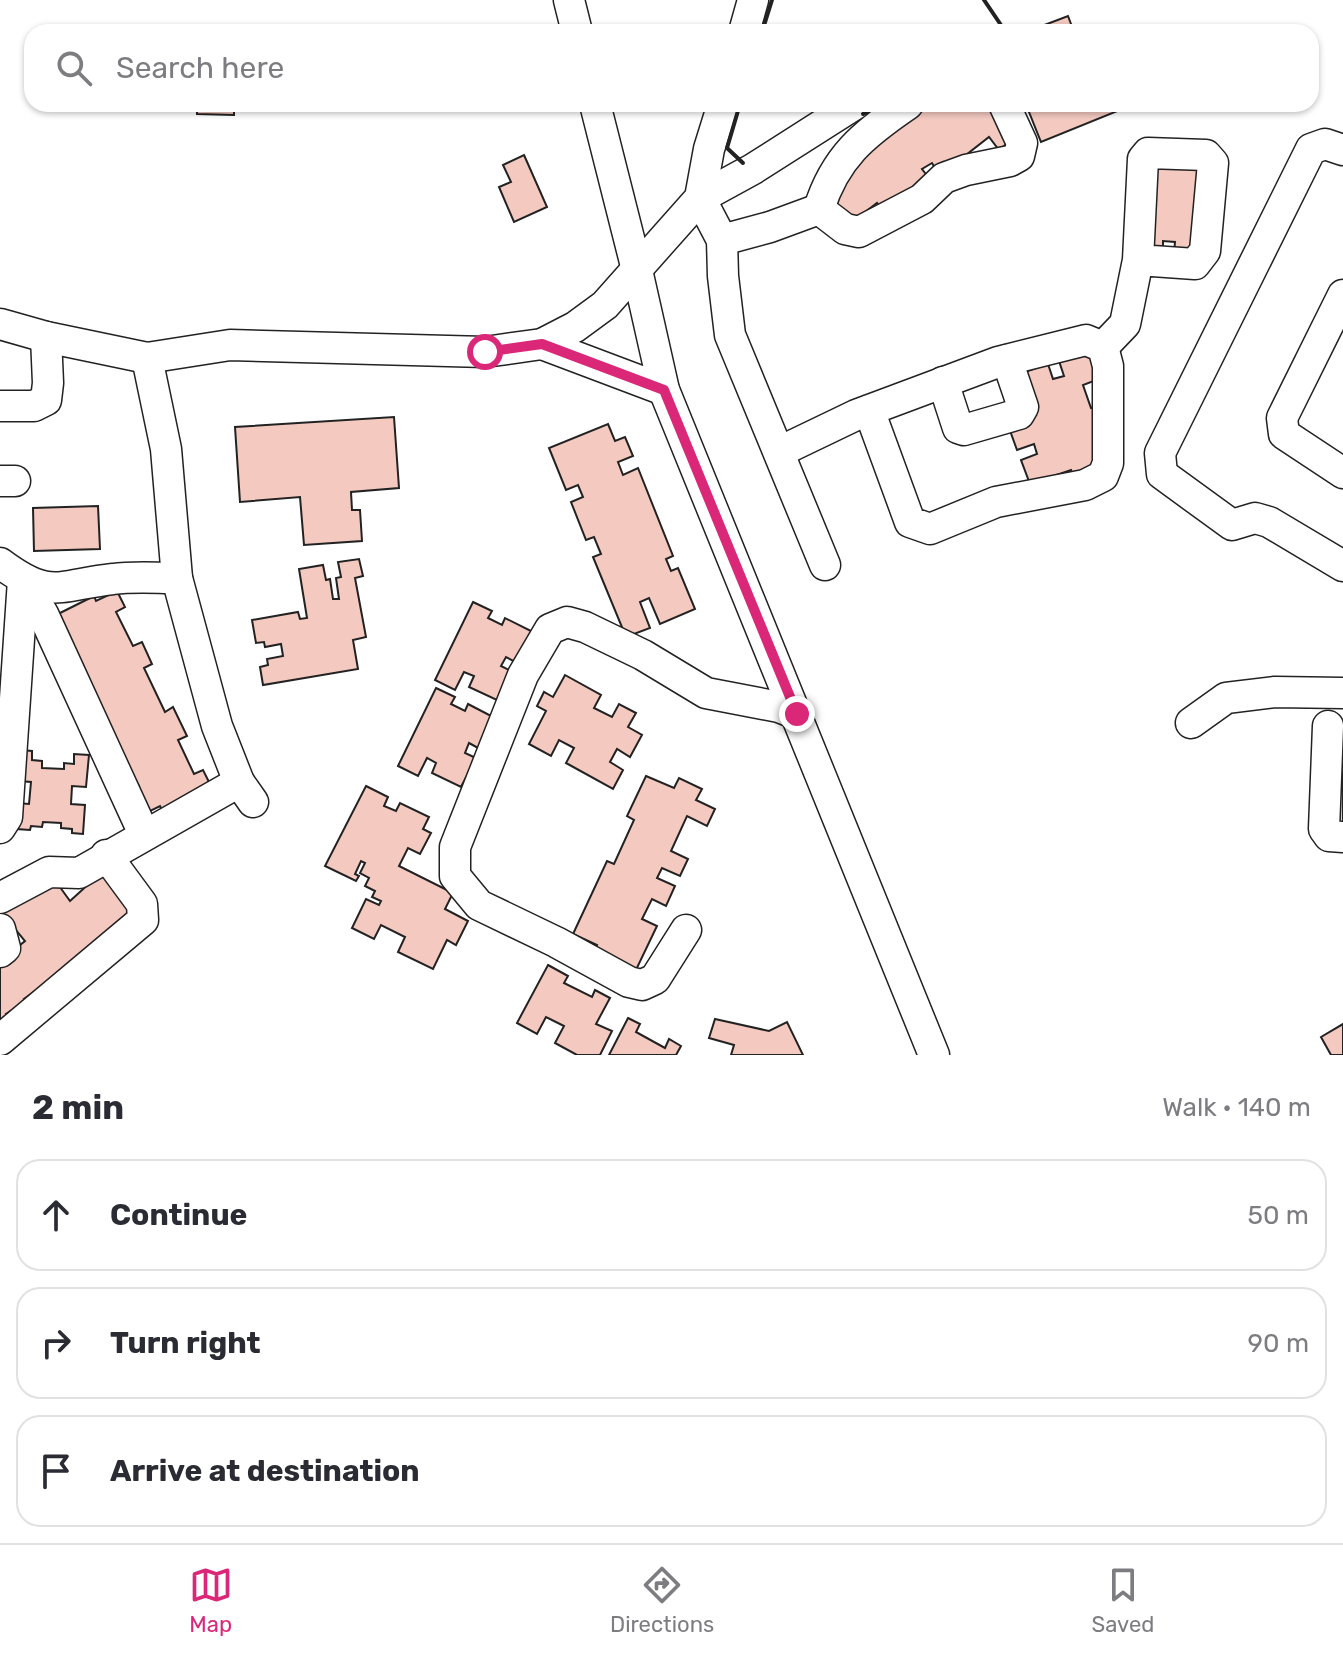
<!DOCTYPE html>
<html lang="en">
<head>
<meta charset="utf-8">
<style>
	:root { --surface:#fff; --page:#f7f7f7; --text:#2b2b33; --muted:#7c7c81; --line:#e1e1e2; --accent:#db2777 }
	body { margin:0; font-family:Rubik,sans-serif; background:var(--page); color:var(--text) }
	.stop { position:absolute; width:24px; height:24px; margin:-18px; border:6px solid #db2777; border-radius:50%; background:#fff }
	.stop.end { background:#db2777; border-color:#fff; box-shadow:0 2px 8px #0008 }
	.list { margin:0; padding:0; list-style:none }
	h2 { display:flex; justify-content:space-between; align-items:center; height:104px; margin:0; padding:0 32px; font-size:34px }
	h2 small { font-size:26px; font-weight:400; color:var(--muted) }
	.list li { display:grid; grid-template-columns:52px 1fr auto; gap:24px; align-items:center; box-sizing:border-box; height:112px; margin:0 16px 16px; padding:0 16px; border:2px solid var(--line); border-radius:24px }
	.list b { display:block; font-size:30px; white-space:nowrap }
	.list em { font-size:26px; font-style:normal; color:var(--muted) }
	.icon { flex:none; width:44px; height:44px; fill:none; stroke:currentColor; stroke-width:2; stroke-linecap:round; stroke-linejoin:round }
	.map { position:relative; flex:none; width:1343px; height:1055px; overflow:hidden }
	.search { position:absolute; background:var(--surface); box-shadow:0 2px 6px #0004; left:24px; right:24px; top:24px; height:88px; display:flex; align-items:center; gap:20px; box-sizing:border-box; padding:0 28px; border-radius:24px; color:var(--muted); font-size:30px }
	.sheet { height:488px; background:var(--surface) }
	nav { display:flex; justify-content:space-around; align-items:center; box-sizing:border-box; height:112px; border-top:2px solid var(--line); background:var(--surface); font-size:22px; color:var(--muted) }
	nav a { display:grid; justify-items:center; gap:4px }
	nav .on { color:var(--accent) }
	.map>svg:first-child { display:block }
</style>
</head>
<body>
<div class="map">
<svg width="1343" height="1055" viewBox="0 0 1343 1055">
	<rect width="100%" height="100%" fill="#fff"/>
	<g fill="#f3c9c0" stroke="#222" stroke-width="2">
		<polygon points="1068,16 1074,32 1026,32"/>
		<polygon points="197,104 234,104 234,115 197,114"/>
		<polygon points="920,104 989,104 1015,137 999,150 989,137 948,169 943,162 935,168 932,163 922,169 932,182 885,214 877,203 852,222 837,212 834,180"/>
		<polygon points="1033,104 1118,104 1120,110 1041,142 1027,107"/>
		<polygon points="524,155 547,207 514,222 499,187 511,182 503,165"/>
		<polygon points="1148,157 1200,159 1197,254 1174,253 1175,242 1163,241 1163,253 1145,252"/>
		<polygon points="1089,350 1099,379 1083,385 1091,408 1098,406 1103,469 1074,479 1071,470 1030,484 1021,460 1037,454 1034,444 1017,450 1008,425 1036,415 1022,373 1048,364 1053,379 1064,376 1059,361"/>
		<polygon points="394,417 399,488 351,492 352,510 360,510 362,541 304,545 300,497 240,502 235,427"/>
		<polygon points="608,424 615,441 625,437 633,456 618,462 623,475 638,468 673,556 666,559 671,571 678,568 695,609 660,624 649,598 640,602 650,628 626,637 593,557 601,554 594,537 586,540 571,502 583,497 578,485 566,490 549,448"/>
		<polygon points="98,506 100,549 34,551 33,508"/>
		<polygon points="359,559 363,576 355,578 366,637 353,640 358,669 263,685 260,667 268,665 267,659 283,656 281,644 265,647 264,642 256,643 252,620 298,612 300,619 307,618 299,569 323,565 326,580 330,579 333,599 339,599 336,578 341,577 338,562"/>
		<polygon points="117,591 125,607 116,612 133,646 142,642 152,664 144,668 165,712 173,707 187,736 178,740 194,774 203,770 210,784 164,815 160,806 142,815 130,790 139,786 48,619 94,596 96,601"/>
		<polygon points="473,602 492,611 488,618 502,625 505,618 533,632 517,663 506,657 501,666 513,672 499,701 469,687 474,676 464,672 455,690 435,680"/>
		<polygon points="565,675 601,695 594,708 612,717 619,704 636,713 628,727 642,735 630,757 617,749 610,762 623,770 613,789 566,763 574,748 559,740 551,756 529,744 546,711 537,706 544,692 553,697"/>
		<polygon points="436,688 455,697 451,704 465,711 468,704 495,718 480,749 469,743 465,753 476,758 461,787 432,773 436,763 427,758 418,776 398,766"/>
		<polygon points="1338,741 1343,741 1343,825 1337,825 1337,800 1340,800"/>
		<polygon points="21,750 32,751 32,760 42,761 42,768 64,769 64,763 74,764 74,754 89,755 86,787 72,786 71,804 85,805 83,834 72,833 72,829 61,828 61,823 43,822 42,827 31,826 30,830 16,829 18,803 29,804 31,782 19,781"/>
		<polygon points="646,776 674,788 679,778 702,789 696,800 715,809 707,826 687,816 671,851 688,859 680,876 662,868 657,878 675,886 666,906 652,899 642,919 657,926 635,972 593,953 597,945 573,934 607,861 614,864 634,820 627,816"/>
		<polygon points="366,786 388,797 384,806 396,811 400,803 429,817 423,829 431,833 420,854 408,848 399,866 453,893 445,909 468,921 456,945 447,940 433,969 398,952 405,937 381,925 374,939 352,928 366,899 379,905 381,901 372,897 375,891 365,886 369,878 360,873 365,863 361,861 355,874 359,876 356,881 325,866"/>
		<polygon points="103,871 135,919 24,999 30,1006 20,1014 15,1008 6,1014 12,1021 0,1031 0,961 25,941 0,911 52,876 70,901"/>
		<polygon points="548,965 568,976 564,983 592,997 595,990 610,998 596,1024 612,1031 600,1055 577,1055 555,1043 564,1026 546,1017 537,1034 517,1023"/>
		<polygon points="628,1018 640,1024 636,1032 665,1048 669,1039 681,1046 676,1055 609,1055"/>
		<polygon points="715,1019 769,1031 787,1022 803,1055 731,1055 734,1045 709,1038"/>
		<polygon points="1343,1024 1343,1055 1331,1055 1321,1037"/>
	</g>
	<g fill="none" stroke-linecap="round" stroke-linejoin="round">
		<defs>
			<g id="minor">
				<polyline points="569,0 577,32"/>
				<polyline points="744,32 753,0"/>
				<polyline points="595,104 637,270 664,390 934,1055"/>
				<polyline points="1343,150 1325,144 1311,149 1160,453 1162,474 1232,525 1255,518 1269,522 1343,566"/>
				<polyline points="819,209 845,229 859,232 922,199 944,178 966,170 1010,161 1019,156 1022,143 1004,104"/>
				<path d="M 819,209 C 835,157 864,134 908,104"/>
				<polyline points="722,240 770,227 819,209"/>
				<polyline points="1343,295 1282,418 1284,434 1343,473"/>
				<polyline points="0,324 46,337 147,358 230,345 485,352 542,344 575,327 605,305 700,198 709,149 723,104"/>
				<polyline points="542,344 664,390"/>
				<polyline points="1103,347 1125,324 1138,260 1143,159 1148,153 1206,155 1213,163 1205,251 1195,264 1138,260"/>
				<polyline points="147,358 166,449 177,578 217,726 239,782 253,802"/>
				<polyline points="943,382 958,428 964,430 1019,414 1023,407 1007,360"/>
				<polyline points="0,406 34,406 46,400 48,383 46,337"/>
				<polyline points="779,452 856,415 998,362 1086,340 1103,347 1108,366 1108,463 1103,476 1085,485 996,502 930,529 910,522 869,410"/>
				<polyline points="0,481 15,481"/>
				<path d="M 0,563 C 51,601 58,585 113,579 C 134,576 156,578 177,578"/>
				<polyline points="825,565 730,335 723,276 722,240 700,198 753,169 855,104"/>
				<polyline points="23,580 43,614 144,834"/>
				<polyline points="1191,723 1226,698 1275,692 1343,693"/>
				<polyline points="1328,726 1324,829 1329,836 1343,837"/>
				<polyline points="0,828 7,817 23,580"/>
				<polyline points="0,898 49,872 79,873 239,782"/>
				<polyline points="0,929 5,948 0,952"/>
				<polyline points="686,930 655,979 642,985 629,982 556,942 479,905 455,876 455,847 523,675 550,629 567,622 585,627 643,655 706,693 779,707 797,714"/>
				<polyline points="0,1040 143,920 142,904 106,855"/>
			</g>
		</defs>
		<use href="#minor" stroke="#222" stroke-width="33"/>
		<use href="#minor" stroke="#fff" stroke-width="30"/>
		<g stroke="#222" stroke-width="4">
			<polyline points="984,0 1003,28 996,32"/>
			<polyline points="762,32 772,0"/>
			<polyline points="740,104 727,148 743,163"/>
			<polyline points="863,114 879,104"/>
		</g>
	</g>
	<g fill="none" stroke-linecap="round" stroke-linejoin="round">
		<polyline stroke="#db2777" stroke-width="10" points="485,352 542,344 664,390 797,714"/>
	</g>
</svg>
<div class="stop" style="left:485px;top:352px"></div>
<div class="stop end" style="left:797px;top:714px"></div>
<div class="search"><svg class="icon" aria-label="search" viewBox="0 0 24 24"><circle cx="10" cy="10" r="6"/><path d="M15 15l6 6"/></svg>Search here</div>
</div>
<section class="sheet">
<h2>2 min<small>Walk · 140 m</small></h2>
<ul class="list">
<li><svg class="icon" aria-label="ahead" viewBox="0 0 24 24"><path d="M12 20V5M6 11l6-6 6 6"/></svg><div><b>Continue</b></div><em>50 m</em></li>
<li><svg class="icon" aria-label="right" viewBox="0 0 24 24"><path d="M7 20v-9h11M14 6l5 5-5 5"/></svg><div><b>Turn right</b></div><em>90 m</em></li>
<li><svg class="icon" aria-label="arrive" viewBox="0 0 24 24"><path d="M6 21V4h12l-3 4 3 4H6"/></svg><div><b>Arrive at destination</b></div></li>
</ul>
</section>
<nav>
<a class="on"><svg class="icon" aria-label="map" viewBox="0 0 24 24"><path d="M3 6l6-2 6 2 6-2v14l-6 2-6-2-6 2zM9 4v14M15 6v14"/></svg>Map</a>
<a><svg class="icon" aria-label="directions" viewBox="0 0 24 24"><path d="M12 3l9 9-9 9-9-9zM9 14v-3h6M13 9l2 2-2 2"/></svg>Directions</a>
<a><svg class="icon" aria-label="saved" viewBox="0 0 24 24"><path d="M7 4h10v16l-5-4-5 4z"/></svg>Saved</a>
</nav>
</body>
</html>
